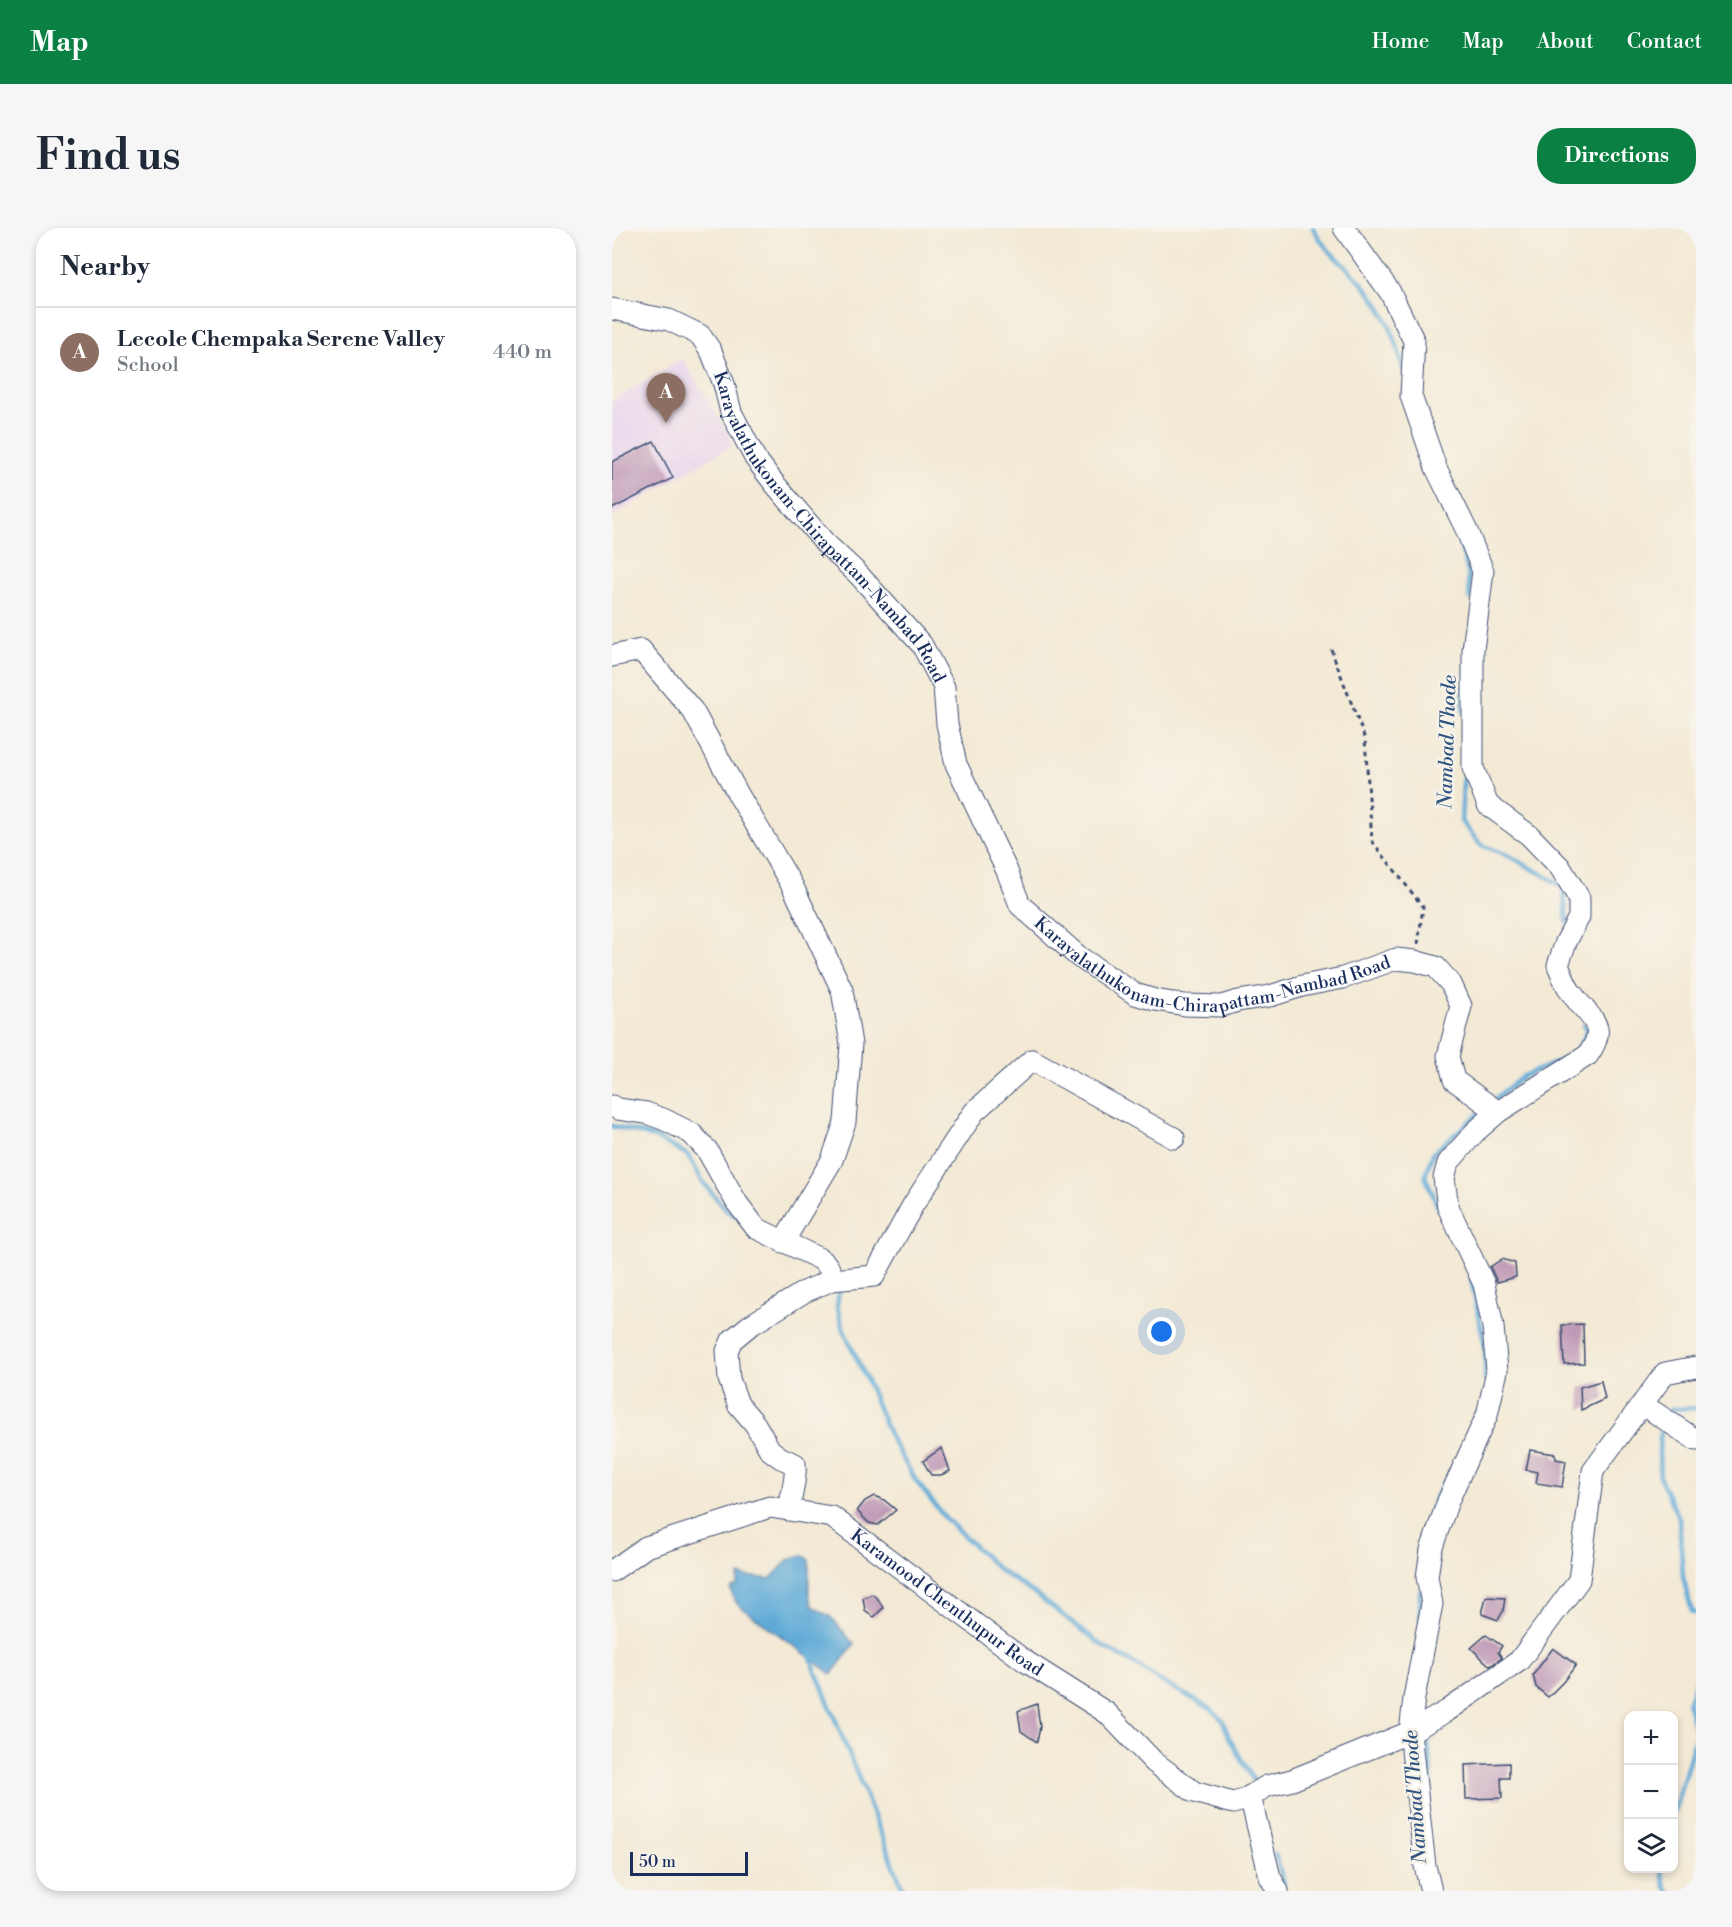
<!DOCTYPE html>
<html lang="en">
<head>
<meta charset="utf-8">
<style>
	:root { --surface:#fff; --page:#f6f6f7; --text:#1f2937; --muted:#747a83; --line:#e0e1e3; --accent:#0b8043 }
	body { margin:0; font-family:"Libre Bodoni",serif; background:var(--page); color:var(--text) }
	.controls { position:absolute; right:18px; bottom:18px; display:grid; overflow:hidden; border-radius:12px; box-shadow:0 3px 9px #0003 }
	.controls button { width:54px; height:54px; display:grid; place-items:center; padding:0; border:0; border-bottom:2px solid var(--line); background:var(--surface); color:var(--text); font:30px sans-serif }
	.scale { position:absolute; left:18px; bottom:15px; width:118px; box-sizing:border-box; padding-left:6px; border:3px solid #1b2f5e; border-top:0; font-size:16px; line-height:21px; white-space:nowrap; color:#1b2f5e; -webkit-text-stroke:4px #f7f3e8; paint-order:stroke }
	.you { position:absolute; left:550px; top:1104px; width:21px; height:21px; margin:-15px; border:4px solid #fff; border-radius:50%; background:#1a73e8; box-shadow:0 0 0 9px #1a73e833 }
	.badge { display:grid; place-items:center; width:39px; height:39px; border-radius:50%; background:var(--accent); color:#fff; font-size:20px; font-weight:700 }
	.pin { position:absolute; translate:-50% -50px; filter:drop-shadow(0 2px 3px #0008) }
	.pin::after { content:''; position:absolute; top:32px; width:21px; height:18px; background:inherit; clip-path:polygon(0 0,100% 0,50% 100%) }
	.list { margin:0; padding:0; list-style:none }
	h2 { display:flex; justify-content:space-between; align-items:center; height:78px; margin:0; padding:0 24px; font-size:26px }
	h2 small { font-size:20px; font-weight:400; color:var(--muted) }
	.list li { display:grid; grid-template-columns:39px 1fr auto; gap:18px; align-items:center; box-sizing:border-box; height:90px; padding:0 24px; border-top:2px solid var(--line) }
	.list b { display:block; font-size:22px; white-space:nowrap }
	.list p { margin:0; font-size:20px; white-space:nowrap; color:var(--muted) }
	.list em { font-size:20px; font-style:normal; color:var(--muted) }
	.icon { flex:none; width:33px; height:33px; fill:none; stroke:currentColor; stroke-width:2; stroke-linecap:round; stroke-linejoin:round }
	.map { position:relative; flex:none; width:1084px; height:1663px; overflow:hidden; border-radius:24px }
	header { display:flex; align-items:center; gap:36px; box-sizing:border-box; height:84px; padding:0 30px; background:var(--accent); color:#fff }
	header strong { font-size:28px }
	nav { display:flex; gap:33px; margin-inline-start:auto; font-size:21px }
	.intro { display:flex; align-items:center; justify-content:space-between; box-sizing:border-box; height:144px; padding:0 36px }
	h1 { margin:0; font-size:42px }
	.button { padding:15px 27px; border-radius:24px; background:var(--accent); color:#fff; font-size:21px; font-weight:700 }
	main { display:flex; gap:36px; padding:0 36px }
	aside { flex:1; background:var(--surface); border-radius:24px; box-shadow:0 3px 9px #0003 }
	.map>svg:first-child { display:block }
</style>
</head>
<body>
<header>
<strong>Map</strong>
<nav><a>Home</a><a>Map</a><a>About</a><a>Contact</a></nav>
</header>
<div class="intro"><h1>Find us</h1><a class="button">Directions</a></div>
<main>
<aside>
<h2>Nearby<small></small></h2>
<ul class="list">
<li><span class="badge" style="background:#8d6e63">A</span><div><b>Lecole Chempaka Serene Valley</b><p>School</p></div><em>440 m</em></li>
</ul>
</aside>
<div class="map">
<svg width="1084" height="1663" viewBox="0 0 1084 1663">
	<rect width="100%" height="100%" fill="#f7f3e8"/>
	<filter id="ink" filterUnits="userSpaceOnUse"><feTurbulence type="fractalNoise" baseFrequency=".0167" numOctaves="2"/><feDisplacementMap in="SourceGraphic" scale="12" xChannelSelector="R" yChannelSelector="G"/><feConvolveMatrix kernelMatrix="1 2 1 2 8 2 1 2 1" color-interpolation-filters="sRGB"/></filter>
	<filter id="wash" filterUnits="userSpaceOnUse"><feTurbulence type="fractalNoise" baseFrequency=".008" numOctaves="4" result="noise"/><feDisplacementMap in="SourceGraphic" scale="24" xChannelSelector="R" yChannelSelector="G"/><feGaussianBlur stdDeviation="1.35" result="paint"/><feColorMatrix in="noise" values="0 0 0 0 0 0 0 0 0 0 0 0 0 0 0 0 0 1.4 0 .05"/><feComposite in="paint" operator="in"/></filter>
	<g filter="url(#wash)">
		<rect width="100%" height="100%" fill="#f3e9d4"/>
		<polygon fill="#e8d2ee" points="71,131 122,216 0,288 0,173"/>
		<polygon fill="#5faad7" stroke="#3d6c9a" stroke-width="1.5" points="189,1327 197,1331 197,1367 200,1378 219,1389 242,1416 220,1446 125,1376 118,1361 125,1357 127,1347 158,1351 176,1332"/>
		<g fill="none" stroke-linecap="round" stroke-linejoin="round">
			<g stroke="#5faad7" stroke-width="4.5">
				<path d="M 701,0 C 715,26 731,34 750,55 C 773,82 784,107 791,142"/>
				<polyline points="829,273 846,309 856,344 858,370"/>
				<polyline points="851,459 849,472 851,483"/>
				<polyline points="852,539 849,593 869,617 896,627 951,658 955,694"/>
				<polyline points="964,824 972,810 975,802 972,797"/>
				<polyline points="879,874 911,848 952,831"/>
				<polyline points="0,898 42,909 76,927 91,954 115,983 125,988"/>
				<polyline points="827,981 813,948 821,925 871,882"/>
				<polyline points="859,1051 873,1118 873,1152"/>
				<polyline points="228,1056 225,1078 231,1101 255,1153 278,1209 304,1253 333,1290 387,1342 422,1365 495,1421 523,1436 545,1451 599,1481 611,1493 617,1510 645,1558"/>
				<polyline points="1056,1186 1059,1181 1084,1180"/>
				<polyline points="1052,1196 1049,1202 1047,1224 1048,1250 1067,1291 1071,1349 1080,1384 1084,1385"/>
				<path d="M 810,1321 C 811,1294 824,1266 839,1243"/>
				<polyline points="808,1363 808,1390"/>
				<polyline points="197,1426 292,1663"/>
				<polyline points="1084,1453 1076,1476 1084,1504"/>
				<polyline points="814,1502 819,1543 816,1574"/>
				<polyline points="1062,1584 1084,1508"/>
				<polyline points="663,1626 672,1655"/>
				<polyline points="1049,1640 1053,1659 1057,1663"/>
			</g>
		</g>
		<g id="blocks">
			<g fill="#be98b6">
				<polygon points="42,213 61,250 0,281 0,234"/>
				<polygon points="890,1031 903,1035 904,1049 885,1054 878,1039"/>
				<polygon points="971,1096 972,1135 952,1136 950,1097"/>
				<polygon points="989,1153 993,1171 969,1182 968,1159"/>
				<polygon points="330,1220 338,1243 329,1247 319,1247 311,1233"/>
				<polygon points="918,1222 943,1226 944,1231 954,1233 950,1259 924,1255 926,1244 914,1242"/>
				<polygon points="262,1268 272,1272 284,1282 266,1297 257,1295 245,1283 253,1273"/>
				<polygon points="260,1366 266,1371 271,1380 262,1389 253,1382 251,1370"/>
				<polygon points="874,1369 893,1370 891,1383 886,1392 870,1386"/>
				<polygon points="874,1407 890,1418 886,1424 890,1430 878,1438 859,1420"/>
				<polygon points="941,1420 964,1437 951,1454 936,1469 924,1459 921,1447"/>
				<polygon points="425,1476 428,1499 425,1514 409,1503 406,1483"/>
				<polygon points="897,1535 897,1550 889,1550 890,1570 854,1571 853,1537"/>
			</g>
		</g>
	</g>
	<g filter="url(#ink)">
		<use href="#blocks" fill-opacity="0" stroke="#3b4b70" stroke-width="1.5"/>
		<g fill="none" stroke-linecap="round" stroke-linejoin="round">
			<defs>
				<g id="minor">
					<path d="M 732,0 L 778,64 L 802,113 L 799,168 L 824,240 L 854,301 L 871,343 L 861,422 L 861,540 L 876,577 L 917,607 L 948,639 L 967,670 L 967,689 L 954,714 L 946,737 C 950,747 954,759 961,767 C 979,792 997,797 976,827 L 886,884 L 863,904 L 836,935 L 832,950 L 836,979 L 872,1056 L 881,1099 L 885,1143 L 875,1187 L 836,1273 L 819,1322 L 815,1349 L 820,1376 L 802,1470 L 798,1504 L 813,1638 L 819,1663"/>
					<path id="s1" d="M 0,81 L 57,92 L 88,107 L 99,123 L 112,156 L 119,184 L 143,230 L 162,255 L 213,315 L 246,346 L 310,417 L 332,459 L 335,496 L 344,536 L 395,643 L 408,677 L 467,729 L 523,766 L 543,772 L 573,777 L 609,778 L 626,773 L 658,768 L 690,758 L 731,750 L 784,731 L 803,733 L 824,739 L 839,756 L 849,778 L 836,828 L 842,852 L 886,884"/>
					<polyline points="0,428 29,422 81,483 126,566 181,659 230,762 239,816 233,894 220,932 171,1014"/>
					<path d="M 0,878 L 6,881 L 34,885 L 51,891 L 79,905 L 95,922 L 125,975 L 144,1000 L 208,1031 C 216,1036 219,1042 220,1052 L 192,1064 L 137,1098 L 120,1112 L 115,1123 L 117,1151 L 126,1176 L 143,1196 L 158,1222 L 169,1230 L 183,1236 C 185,1251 178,1267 178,1282"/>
					<polyline points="220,1052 262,1048 301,977 362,884 420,832 562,910"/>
					<polyline points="1030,1176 1084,1212"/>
					<path id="s2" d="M 0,1343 L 34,1319 L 158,1279 L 220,1289 L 413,1433 L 495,1485 L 542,1534 L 582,1564 L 621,1575 L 632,1572 L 655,1558 L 680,1552 L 798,1504 L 835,1483 L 907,1433 L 967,1352 L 981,1243 L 1053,1145 L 1084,1139"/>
					<polyline points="638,1568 658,1649 666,1663"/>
				</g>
			</defs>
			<use href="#minor" stroke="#3b4b70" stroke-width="23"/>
			<polyline stroke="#3b4b70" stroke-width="3" stroke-dasharray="4.5 4.5" stroke-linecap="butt" points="719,421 753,511 760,613 811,679 806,716"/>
			<use href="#minor" stroke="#fff" stroke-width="21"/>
		</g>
	</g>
	<g text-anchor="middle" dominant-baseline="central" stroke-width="5" stroke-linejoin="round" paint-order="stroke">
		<g font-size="18" fill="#1b2f5e" stroke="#f7f3e8">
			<text stroke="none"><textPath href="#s1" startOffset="327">Karayalathukonam-Chirapattam-Nambad Road</textPath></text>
			<text stroke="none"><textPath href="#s1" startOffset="975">Karayalathukonam-Chirapattam-Nambad Road</textPath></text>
			<text stroke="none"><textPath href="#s2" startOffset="378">Karamood Chenthupur Road</textPath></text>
		</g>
		<g font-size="20" font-style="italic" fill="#2f5482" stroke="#f7f3e8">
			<text transform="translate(836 514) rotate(-88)">Nambad Thode</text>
			<text transform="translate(804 1569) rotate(-94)">Nambad Thode</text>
		</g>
	</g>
</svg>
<div class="controls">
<button>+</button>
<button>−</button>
<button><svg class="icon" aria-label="layers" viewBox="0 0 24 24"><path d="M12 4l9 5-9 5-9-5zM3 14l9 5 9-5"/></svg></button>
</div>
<div class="scale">50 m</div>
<div class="you"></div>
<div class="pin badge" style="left:54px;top:195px;background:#8d6e63">A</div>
</div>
</main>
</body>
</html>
